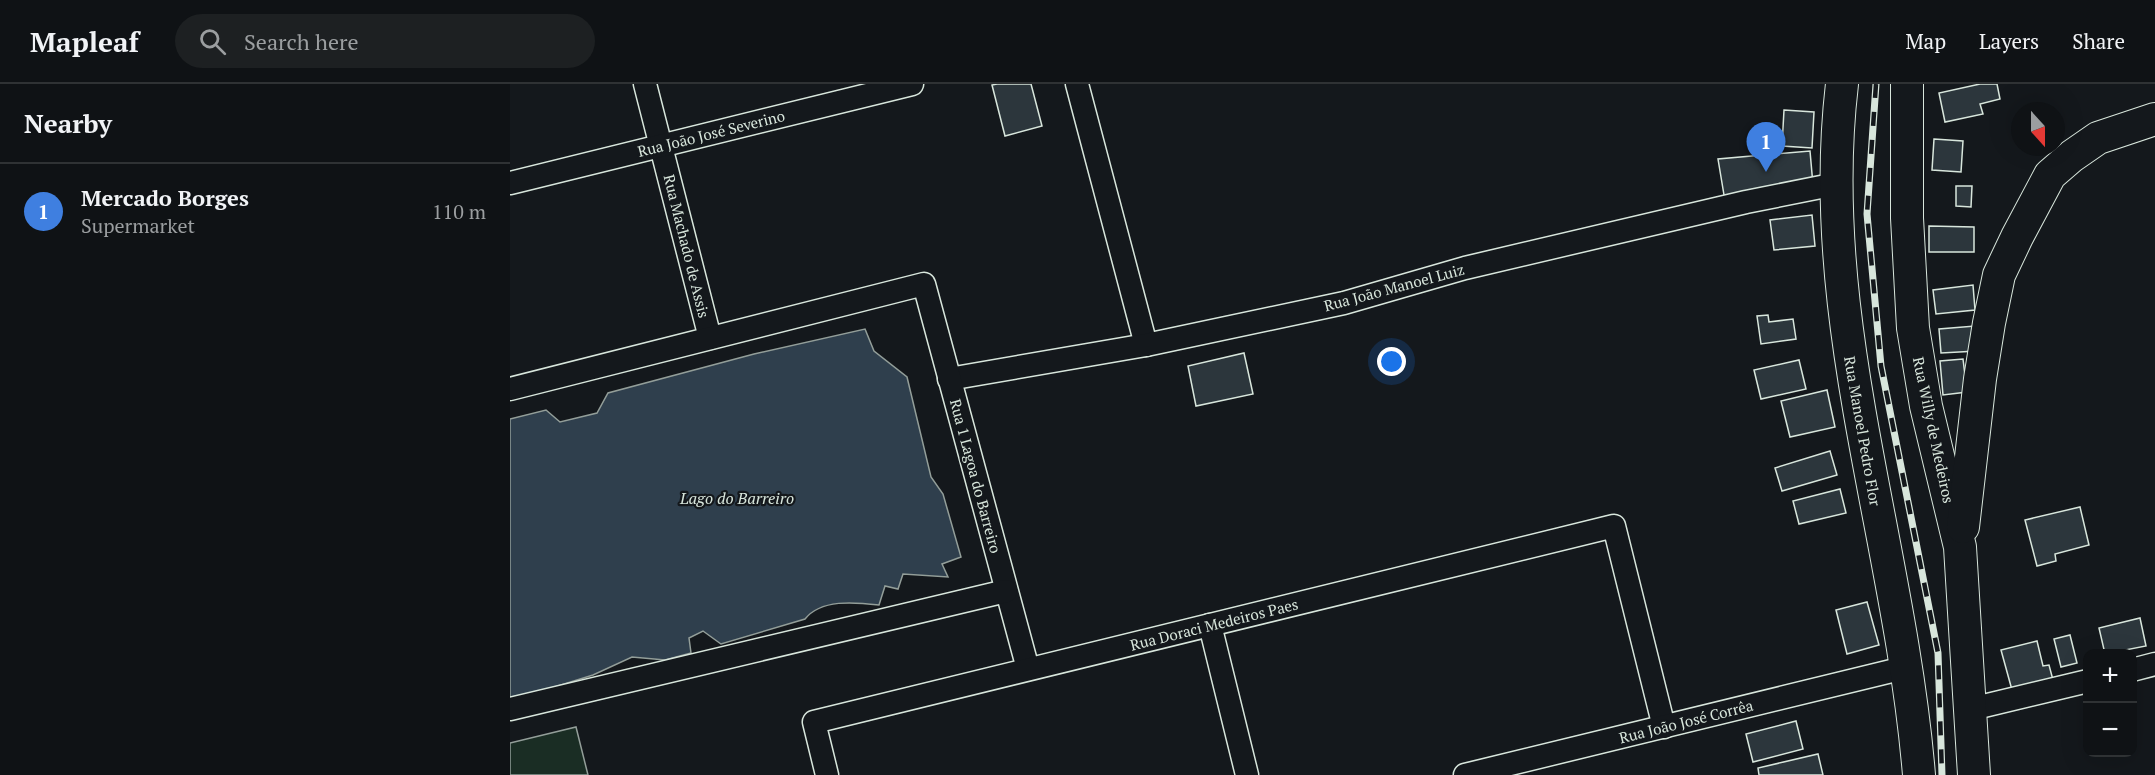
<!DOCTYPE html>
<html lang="en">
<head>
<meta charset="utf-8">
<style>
	:root { --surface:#0f1215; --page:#1d2022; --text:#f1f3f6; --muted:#9b9ea0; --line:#2f3234; --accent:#ffb74d }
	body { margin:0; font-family:"PT Serif",serif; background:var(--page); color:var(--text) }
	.controls { position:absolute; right:18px; bottom:18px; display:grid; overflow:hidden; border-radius:12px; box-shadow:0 6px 24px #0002 }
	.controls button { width:54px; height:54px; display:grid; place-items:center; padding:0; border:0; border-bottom:2px solid var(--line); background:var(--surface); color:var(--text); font:30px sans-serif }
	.compass { position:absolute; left:1501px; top:18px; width:54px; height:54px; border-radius:50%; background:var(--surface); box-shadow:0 6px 24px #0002; rotate:159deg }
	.you { position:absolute; left:882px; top:278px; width:21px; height:21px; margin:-15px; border:4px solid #fff; border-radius:50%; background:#1a73e8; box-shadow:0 0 0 9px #1a73e833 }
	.badge { display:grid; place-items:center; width:39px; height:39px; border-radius:50%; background:var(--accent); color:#fff; font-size:20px; font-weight:700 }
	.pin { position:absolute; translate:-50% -50px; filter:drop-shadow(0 2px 3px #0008) }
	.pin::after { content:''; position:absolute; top:32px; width:21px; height:18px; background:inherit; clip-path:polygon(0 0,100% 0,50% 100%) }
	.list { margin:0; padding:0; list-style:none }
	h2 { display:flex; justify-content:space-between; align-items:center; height:78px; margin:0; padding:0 24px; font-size:26px }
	h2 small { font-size:20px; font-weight:400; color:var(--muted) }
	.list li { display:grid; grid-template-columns:39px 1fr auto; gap:18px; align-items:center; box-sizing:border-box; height:96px; padding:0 24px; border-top:2px solid var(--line) }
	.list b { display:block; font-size:22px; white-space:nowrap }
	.list p { margin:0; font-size:20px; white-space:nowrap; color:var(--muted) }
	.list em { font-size:20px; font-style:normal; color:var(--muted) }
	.icon { flex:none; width:33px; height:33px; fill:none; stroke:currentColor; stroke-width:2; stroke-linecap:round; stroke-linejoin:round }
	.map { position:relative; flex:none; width:1645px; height:691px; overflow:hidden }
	header { display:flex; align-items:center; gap:36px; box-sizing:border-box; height:84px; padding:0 30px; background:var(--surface); border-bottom:2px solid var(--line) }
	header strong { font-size:28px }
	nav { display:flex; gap:33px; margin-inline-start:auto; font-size:21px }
	.search { width:420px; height:54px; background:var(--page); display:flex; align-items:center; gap:15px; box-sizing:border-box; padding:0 21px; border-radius:33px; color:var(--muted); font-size:22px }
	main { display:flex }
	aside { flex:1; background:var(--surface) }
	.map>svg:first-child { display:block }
</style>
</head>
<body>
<header>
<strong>Mapleaf</strong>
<div class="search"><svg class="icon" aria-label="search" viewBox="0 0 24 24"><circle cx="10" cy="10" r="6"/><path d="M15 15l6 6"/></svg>Search here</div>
<nav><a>Map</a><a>Layers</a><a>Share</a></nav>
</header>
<main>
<aside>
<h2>Nearby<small></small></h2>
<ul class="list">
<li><span class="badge" style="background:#3f7fe0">1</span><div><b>Mercado Borges</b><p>Supermarket</p></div><em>110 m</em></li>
</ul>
</aside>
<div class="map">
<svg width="1645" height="691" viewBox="0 0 1645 691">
	<rect width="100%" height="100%" fill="#14181c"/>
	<polygon fill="#1a2d24" stroke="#939e99" stroke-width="1.5" points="66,643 78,691 0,691 0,659"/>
	<path fill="#2f3f4d" stroke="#939e99" stroke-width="1.5" d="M 355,245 L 364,267 L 397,293 L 421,393 L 433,410 L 451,473 L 432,480 L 438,493 L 393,490 L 388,505 L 375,502 L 369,521 C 344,518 311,515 295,535 L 211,560 L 193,547 L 179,554 L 181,569 L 155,576 L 122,573 L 83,591 L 19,611 L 0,613 L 0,335 L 36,326 L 50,338 L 87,329 L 98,309 L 244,270 Z"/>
	<g fill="#2c363c" stroke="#d8e6dc" stroke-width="1.5">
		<polygon points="487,0 521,0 532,42 495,52 482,1"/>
		<polygon points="1470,0 1487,0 1490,15 1470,20 1473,30 1435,38 1429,9"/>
		<polygon points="1274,26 1304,28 1302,64 1272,62"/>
		<polygon points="1424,55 1453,57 1451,88 1422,86"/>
		<polygon points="1300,67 1303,101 1215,117 1208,75"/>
		<polygon points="1446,102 1462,102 1461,123 1446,122"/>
		<polygon points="1302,131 1305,162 1264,166 1260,136"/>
		<polygon points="1419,142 1464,143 1464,168 1419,168"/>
		<polygon points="1463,201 1465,226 1426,230 1423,206"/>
		<polygon points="1258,231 1259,238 1283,235 1286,255 1251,260 1247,232"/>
		<polygon points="1465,242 1467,267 1431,269 1429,245"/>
		<polygon points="734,269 743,310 686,322 678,282"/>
		<polygon points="1453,275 1457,308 1433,311 1430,277"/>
		<polygon points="1289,276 1296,305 1251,315 1244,286"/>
		<polygon points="1317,306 1325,343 1280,353 1271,317"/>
		<polygon points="1320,367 1327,391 1272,407 1265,384"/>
		<polygon points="1330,405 1336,429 1289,440 1283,417"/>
		<polygon points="1570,423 1579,461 1545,470 1546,477 1527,482 1515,436"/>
		<polygon points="1357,518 1369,561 1337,570 1326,526"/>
		<polygon points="1630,534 1636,562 1595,570 1589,544"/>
		<polygon points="1560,551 1567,579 1551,583 1544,555"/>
		<polygon points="1527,557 1533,582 1539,581 1543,596 1502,606 1491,566"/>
		<polygon points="1286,637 1293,665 1243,678 1236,650"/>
		<polygon points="1308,670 1313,691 1249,691 1248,684"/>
	</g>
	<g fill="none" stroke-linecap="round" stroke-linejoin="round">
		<defs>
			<g id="street">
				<polyline points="135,0 200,254"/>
				<polyline points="567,0 636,261"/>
				<polyline points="0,99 402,0"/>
				<polyline points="439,295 636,261 834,219 955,184 1236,118 1326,100"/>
				<polyline points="0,305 414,200 518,585"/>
				<polyline points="700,541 737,691"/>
				<polyline points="1622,586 1645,580"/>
				<polyline points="0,625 496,507"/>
				<polyline points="1461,625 1578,597"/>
				<polyline points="317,691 304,638 1104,442 1154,643"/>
				<polyline points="955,691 1398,583"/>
			</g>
			<g id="secondary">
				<path d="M 1332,0 C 1304,235 1390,459 1409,691"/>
				<polyline points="1397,0 1397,134 1403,244 1416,322 1450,463 1464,691"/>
				<polyline points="1453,443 1470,295 1479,239 1489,191 1507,153 1540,91 1562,72 1588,54 1645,35"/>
			</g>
		</defs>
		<use href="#street" stroke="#d8e6dc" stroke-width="25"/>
		<use href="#secondary" stroke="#d8e6dc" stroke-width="34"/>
		<use href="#street" stroke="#14181c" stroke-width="22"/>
		<use href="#secondary" stroke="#14181c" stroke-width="32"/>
		<defs>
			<polyline id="rail" points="1366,0 1357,130 1371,282 1428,569 1432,691"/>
		</defs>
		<use href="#rail" stroke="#d8e6dc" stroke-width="7"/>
		<use href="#rail" stroke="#14181c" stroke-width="4.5" stroke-dasharray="14" stroke-linecap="butt"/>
	</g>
	<g text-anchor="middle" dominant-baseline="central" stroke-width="4.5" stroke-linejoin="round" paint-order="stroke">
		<g font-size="15" fill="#d8e6dc" stroke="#14181c">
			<text transform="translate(201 49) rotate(-14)">Rua João José Severino</text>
			<text transform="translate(177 162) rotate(76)">Rua Machado de Assis</text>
			<text transform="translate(884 203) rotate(-15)">Rua João Manoel Luiz</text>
			<text transform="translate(1424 346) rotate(78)">Rua Willy de Medeiros</text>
			<text transform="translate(1353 347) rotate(80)">Rua Manoel Pedro Flor</text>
			<text transform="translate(466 392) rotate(75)">Rua 1 Lagoa do Barreiro</text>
			<text transform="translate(704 540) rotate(-14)">Rua Doraci Medeiros Paes</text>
			<text transform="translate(1176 637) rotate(-14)">Rua João José Corrêa</text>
		</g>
		<g font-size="16" font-style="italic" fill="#d8e6dc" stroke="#14181c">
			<text x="227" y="414">Lago do Barreiro</text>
		</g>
	</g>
</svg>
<div class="controls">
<button>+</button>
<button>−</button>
</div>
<svg class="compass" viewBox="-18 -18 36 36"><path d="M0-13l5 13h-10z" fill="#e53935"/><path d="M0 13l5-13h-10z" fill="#9b9ea0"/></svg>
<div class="you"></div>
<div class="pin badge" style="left:1256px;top:88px;background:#3f7fe0">1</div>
</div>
</main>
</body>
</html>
